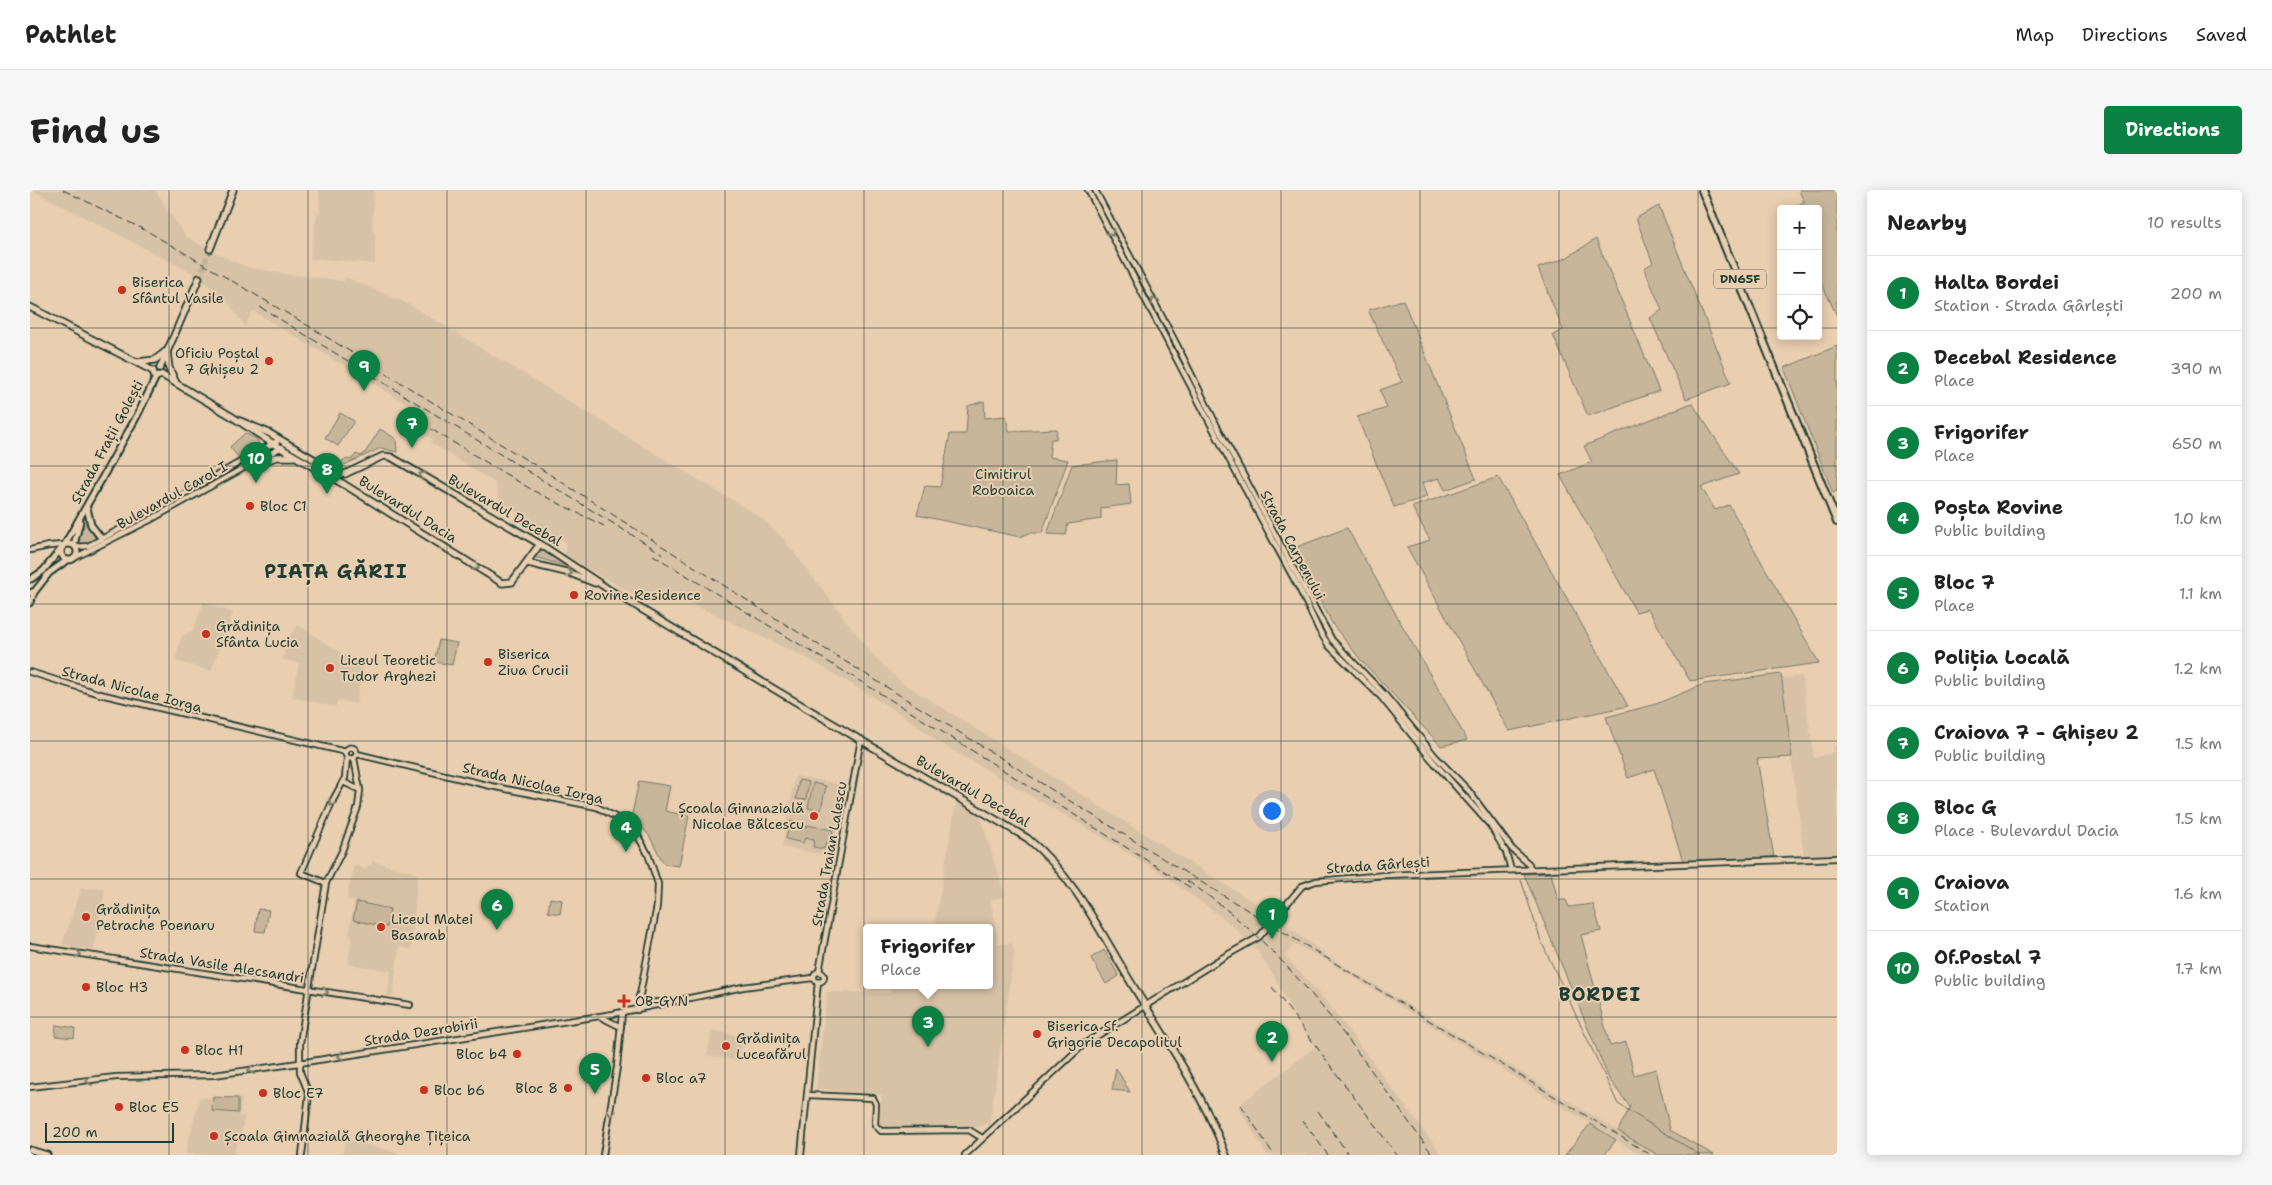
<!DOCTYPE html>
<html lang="en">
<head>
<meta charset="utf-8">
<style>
	:root { --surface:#fff; --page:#f6f6f6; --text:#222; --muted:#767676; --line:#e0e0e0; --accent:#0b8043 }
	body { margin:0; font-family:"Shantell Sans",sans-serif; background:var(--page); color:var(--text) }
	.controls { position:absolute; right:15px; top:15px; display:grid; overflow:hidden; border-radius:5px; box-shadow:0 2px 12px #0003 }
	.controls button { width:45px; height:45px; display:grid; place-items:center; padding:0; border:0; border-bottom:1px solid var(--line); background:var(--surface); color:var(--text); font:25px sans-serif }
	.scale { position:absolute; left:15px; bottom:12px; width:129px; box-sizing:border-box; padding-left:5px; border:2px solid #1f3d34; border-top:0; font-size:14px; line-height:18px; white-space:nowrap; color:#1f3d34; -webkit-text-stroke:4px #e9ceb0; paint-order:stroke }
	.you { position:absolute; left:1241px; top:620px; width:18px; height:18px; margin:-12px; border:4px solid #fff; border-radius:50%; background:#1a73e8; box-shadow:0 0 0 8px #1a73e833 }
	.badge { display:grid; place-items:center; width:32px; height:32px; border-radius:50%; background:var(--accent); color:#fff; font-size:16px; font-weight:700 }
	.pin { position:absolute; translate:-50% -41px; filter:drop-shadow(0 1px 2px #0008) }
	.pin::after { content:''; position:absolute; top:26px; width:18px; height:15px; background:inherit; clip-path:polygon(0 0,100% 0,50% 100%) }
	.popup { position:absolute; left:833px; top:734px; width:130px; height:65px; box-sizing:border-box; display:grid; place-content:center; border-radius:5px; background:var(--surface); filter:drop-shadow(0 1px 4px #0005); font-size:16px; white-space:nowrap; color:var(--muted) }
	.popup b { font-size:19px; color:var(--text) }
	.popup::after { content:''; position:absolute; left:50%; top:100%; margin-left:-10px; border:10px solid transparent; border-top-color:var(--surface) }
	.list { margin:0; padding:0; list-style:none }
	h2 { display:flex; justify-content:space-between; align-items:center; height:65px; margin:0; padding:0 20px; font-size:21px }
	h2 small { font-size:16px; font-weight:400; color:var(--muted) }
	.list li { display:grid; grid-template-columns:32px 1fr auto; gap:15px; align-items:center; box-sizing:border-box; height:75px; padding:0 20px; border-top:1px solid var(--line) }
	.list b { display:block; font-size:19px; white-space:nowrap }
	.list p { margin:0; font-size:16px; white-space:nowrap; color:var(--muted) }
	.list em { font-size:16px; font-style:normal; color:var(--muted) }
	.icon { flex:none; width:28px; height:28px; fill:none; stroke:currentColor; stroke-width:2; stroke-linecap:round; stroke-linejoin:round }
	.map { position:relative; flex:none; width:1807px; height:965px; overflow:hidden; border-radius:5px }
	header { display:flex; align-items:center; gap:30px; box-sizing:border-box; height:70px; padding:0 25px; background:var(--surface); border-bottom:1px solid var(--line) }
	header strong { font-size:24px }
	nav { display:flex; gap:28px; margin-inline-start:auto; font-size:18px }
	.intro { display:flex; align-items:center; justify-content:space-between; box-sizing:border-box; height:120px; padding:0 30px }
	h1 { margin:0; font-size:35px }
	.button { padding:12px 22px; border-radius:5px; background:var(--accent); color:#fff; font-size:18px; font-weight:700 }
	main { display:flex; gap:30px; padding:0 30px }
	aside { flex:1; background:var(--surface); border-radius:5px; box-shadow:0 2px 12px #0003 }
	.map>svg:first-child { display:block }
</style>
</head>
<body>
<header>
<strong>Pathlet</strong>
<nav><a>Map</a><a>Directions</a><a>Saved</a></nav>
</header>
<div class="intro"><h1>Find us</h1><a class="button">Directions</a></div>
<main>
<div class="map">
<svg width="1807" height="965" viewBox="0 0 1807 965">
	<rect width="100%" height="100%" fill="#e9ceb0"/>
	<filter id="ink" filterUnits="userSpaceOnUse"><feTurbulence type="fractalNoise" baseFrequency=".02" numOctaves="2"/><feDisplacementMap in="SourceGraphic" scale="10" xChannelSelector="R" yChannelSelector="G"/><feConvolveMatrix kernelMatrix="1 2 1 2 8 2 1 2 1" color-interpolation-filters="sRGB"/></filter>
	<g filter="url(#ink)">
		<g fill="#d8c2a6">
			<polygon points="2,0 125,0 156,47 188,64 216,77 256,84 314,91 315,87 374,112 390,121 730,327 752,347 842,464 871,492 1236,720 1297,766 1628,965 1612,965 1586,950 1296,770 1264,754 1255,766 1301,817 1412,965 1237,965 1208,916 1285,857 1266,830 1244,786 1224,756 1197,731 1138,688 1089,657 907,551 876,527 781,470 661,413 605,405 568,385 534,364 536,352 470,312 465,293 401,253 403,249 386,239 394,224 223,121 215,136 195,109 166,85"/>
			<polygon points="289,0 344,0 342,39 345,45 345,74 280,68 287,23 290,23"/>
			<polygon points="174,412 203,423 181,481 145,471 151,447 163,440"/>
			<polygon points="268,435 331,476 333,479 326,514 308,510 305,517 262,507 269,473 253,470 257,450"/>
			<polygon points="1772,486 1784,568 1804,562 1803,557 1807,556 1807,665 1774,666 1751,488"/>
			<polygon points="765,586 815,595 802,666 752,657"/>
			<polygon points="926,613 950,625 975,706 961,710 968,754 982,753 984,763 960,933 948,937 857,939 848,937 852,905 786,899 797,802 860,803 860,796 959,796 959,738 904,738"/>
			<polygon points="342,671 388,684 381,759 369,757 363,806 357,806 361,781 318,774 322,745 319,744 324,711 317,709 324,675 336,680 338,675 341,676"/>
			<polygon points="51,698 75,699 64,760 32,755"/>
			<polygon points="682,840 714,847 709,871 677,865"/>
			<polygon points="170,907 211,909 209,926 215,927 204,965 155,964"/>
			<polygon points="316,949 368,963 368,965 312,965"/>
		</g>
		<g fill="#c8b69b" stroke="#747a68">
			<polygon points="1769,0 1807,0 1807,126 1788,86 1788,19 1759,19 1774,12"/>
			<polygon points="1629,16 1701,193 1656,209 1620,128 1632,120 1614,78 1623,73 1606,28"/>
			<polygon points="1566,49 1629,201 1558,226 1523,145 1533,140 1508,78 1536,68"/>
			<polygon points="1373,110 1446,289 1415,300 1409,288 1392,293 1397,307 1364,317 1327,227 1357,218 1350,200 1372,192 1338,120"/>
			<polygon points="1807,156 1807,301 1803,303 1754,178"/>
			<polygon points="954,211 955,228 976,226 979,241 1027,239 1026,249 1021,249 1019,267 1038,270 1012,343 999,343 990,347 887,325 895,296 910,297 920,244 936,244 938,216"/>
			<polygon points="1662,213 1709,284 1671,297 1685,320 1699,315 1789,473 1660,491 1618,419 1606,422 1530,285 1562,272 1554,256"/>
			<polygon points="310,223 324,231 308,256 295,248"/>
			<polygon points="350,239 366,249 367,262 351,258 308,278 287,265 309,276 313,270 322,269 326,264 331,266 335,263"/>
			<polygon points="215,243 227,249 229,256 208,267 200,257"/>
			<polygon points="1087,270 1086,295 1099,294 1101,314 1071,318 1071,329 1038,334 1036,345 1017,344 1042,275"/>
			<polygon points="1468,287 1598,516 1479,541 1377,357 1400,350 1382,317"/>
			<polygon points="57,330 66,349 53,354 49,352 50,344"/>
			<polygon points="1317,338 1437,550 1411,556 1330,469 1303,435 1264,358"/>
			<polygon points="510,358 537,374 536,376 504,367"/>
			<polygon points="409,450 427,453 422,475 404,472"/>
			<polygon points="1751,484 1762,567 1727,569 1744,667 1653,671 1624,579 1598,588 1576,527 1626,514 1674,494"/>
			<polygon points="769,590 779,592 776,610 766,609"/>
			<polygon points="609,591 640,596 635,621 659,626 649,676 634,674 620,647 602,624"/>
			<polygon points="783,593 796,596 791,620 778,618"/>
			<polygon points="760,631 769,633 769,636 777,637 777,635 803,640 800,653 796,652 794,659 783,657 784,650 775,648 773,653 756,649"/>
			<polygon points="1521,683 1528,710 1536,710 1539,717 1563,714 1571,741 1551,745 1580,856 1596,852 1604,885 1626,879 1640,940 1684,965 1628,965 1588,941 1600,917 1579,889 1494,684"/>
			<polygon points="520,708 532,710 530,724 518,722"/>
			<polygon points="327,712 360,719 357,737 323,730"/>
			<polygon points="228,719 239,720 235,742 225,741"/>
			<polygon points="1074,760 1089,786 1076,794 1061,768"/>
			<polygon points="26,835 45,838 44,848 25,846"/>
			<polygon points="1086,878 1100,902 1082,900"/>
			<polygon points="183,907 208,908 208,923 182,921"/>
			<polygon points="1560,934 1586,950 1574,965 1535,965"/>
		</g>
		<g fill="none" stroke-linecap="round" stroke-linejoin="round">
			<polyline stroke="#687161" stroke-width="1" points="1491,690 1511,751 1588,914 1670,965"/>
			<polyline stroke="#c1b197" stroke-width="5.5" stroke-dasharray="5.5 3" stroke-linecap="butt" points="169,88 180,59"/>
			<defs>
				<g id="tertiary">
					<polyline points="1058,0 1202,275 1270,400 1289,440 1299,456 1352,508 1402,570 1460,635 1476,662 1481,680"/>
					<polyline points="1065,0 1147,155 1187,236 1302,450 1355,505 1405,566 1438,600 1482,659 1499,674 1500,679"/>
					<polyline points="226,271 252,257"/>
					<polyline points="46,357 58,356 117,325 249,250"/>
					<polyline points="0,360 19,356 33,355"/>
					<polyline points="44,368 120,330 219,275"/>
					<polyline points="0,413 5,401"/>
					<polyline points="0,482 70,504 316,562"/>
					<circle cx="321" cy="563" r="5.5"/>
					<polyline points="327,564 461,596 567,617 598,634 605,641 618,664 628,694 627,716 607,820"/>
					<polyline points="313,592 330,600"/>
					<polyline points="296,693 271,683 303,610 315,588 317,568"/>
					<polyline points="0,756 380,815"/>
					<circle cx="789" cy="787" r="5"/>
					<polyline points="789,782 831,549"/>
					<polyline points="609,806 616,813 630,812"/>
					<polyline points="571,827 591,837"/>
					<polyline points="0,897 86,887 184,885 269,873 583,824 713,797 783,788"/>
					<polyline points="778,905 843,908 846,914 845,935 851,941 939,940 952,948"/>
					<polyline points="272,965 279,904 270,882 270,853 296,693 312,661 328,617 330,600 324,568"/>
					<polyline points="573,965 587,877 592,823"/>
					<polyline points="771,965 788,792"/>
					<polyline points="935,965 1054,854 1192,768 1229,747 1272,696 1286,691 1356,685 1807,668"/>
				</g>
				<g id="secondary">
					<polyline points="57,318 61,335 72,349"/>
					<circle cx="39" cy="362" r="8"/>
					<polyline points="35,354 107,226 126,187"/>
					<polyline points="44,355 50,331"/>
					<polyline points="1,389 13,381 30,360"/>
					<polyline points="0,403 5,401 19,383 37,370"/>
					<polyline points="0,960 17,965"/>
				</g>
				<g id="primary">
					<polyline points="180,59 203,0"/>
					<polyline points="0,117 123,181"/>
					<polyline points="137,162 139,178 146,193"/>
					<polyline points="108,172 125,170 135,162"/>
					<polyline points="130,178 169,88"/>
					<polyline points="123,181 125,187 132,185"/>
					<polyline points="132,185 201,226 242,253 315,295 472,393 482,392 510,354"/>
					<path d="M 210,231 L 239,243 L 309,284 L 315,284 L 353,266 L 361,267 L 510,354 L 578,399 L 744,499 L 997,648 C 1049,690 1077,756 1113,812 C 1144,861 1175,910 1196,965"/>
					<polyline points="217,276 247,267 263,267"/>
					<polyline points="498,373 540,383 565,393"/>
				</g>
				<polyline id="trunk" points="1672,0 1807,332"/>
			</defs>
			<use href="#tertiary" stroke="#1f3d34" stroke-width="8"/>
			<use href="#secondary" stroke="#1f3d34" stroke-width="9"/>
			<use href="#primary" stroke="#1f3d34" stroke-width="9"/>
			<use href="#trunk" stroke="#1f3d34" stroke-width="10"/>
			<use href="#tertiary" stroke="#e9ceb0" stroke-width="4.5"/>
			<use href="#secondary" stroke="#e9ceb0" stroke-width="5"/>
			<use href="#primary" stroke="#e9ceb0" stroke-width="5.5"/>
			<use href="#trunk" stroke="#e9ceb0" stroke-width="6"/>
			<polyline stroke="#1f3d34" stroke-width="1" points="0,963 8,965"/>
			<g stroke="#1f3d34" stroke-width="1" stroke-dasharray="8 4" stroke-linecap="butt">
				<polyline points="33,0 117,41 277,135 508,277 734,421 1148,678 1621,965"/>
				<polyline points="230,117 633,364"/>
				<polyline points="391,233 504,301 574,336"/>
				<polyline points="623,365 879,521 1161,698"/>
				<path d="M 1157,691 C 1262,759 1330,867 1403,965"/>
				<polyline points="1242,797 1367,965"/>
				<polyline points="1211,915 1244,965"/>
				<polyline points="1288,921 1319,965"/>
				<polyline points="1273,931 1298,965"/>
			</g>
		</g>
		<defs><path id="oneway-chevron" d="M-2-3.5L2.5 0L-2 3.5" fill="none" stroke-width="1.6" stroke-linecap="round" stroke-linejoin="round" transform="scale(1.25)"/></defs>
		<g stroke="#7a7e6c">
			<use href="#oneway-chevron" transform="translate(1081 43) rotate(62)"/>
			<use href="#oneway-chevron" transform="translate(1124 111) rotate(-118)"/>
			<use href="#oneway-chevron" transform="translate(392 285) rotate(-149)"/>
			<use href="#oneway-chevron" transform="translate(446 377) rotate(32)"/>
			<use href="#oneway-chevron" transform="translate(539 383) rotate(17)"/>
			<use href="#oneway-chevron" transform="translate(302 613) rotate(117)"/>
			<use href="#oneway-chevron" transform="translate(48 764) rotate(9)"/>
			<use href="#oneway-chevron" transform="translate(295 802) rotate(8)"/>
			<use href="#oneway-chevron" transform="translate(311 866) rotate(170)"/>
			<use href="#oneway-chevron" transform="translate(221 880) rotate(172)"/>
			<use href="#oneway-chevron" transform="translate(59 891) rotate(173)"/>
			<use href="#oneway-chevron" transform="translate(581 923) rotate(98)"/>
		</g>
	</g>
	<path fill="none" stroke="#1f3d34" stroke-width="1" stroke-opacity="0.55" d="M 139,0 L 139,965M 278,0 L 278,965M 417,0 L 417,965M 556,0 L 556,965M 695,0 L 695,965M 834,0 L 834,965M 973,0 L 973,965M 1112,0 L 1112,965M 1251,0 L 1251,965M 1390,0 L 1390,965M 1529,0 L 1529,965M 1668,0 L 1668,965M 0,138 L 1751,138M 1788,138 L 1807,138M 0,276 L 1807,276M 0,414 L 1807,414M 0,551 L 1807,551M 0,689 L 1807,689M 0,827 L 1807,827"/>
	<g fill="#c8321e" stroke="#e9ceb0" stroke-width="2">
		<circle cx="92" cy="100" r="5"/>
		<circle cx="239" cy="171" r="5"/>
		<circle cx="220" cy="316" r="5"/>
		<circle cx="544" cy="405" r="5"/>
		<circle cx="176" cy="444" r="5"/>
		<circle cx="458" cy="472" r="5"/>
		<circle cx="300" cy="478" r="5"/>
		<circle cx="784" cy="626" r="5"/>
		<circle cx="56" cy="727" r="5"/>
		<circle cx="351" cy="737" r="5"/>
		<circle cx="56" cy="797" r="5"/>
		<path d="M591.5 803.5h5v5h5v5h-5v5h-5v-5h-5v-5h5z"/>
		<circle cx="1007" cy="844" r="5"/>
		<circle cx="696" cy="856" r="5"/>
		<circle cx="155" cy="860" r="5"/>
		<circle cx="487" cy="864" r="5"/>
		<circle cx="616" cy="888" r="5"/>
		<circle cx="538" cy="898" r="5"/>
		<circle cx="394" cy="900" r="5"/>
		<circle cx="233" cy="903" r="5"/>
		<circle cx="89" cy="917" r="5"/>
		<circle cx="184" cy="946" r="5"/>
	</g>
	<g text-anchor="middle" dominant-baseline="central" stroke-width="4" stroke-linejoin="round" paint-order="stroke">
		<rect fill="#e9ceb0" stroke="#5c6859" stroke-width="1" x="1684" y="79.5" width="52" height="19" rx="4"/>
		<g font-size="12" font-weight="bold" fill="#1f3d34">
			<text x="1710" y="89">DN65F</text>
		</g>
		<g font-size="14" fill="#1f3d34" stroke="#e9ceb0" text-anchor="start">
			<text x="102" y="92">Biserica<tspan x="102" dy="16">Sfântul Vasile</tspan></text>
			<text x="229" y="163" text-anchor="end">Oficiu Poștal<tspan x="229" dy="16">7 Ghișeu 2</tspan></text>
			<text x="230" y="316">Bloc C1</text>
			<text x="554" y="405">Rovine Residence</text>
			<text x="186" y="436">Grădinița<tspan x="186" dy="16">Sfânta Lucia</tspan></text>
			<text x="468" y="464">Biserica<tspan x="468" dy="16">Ziua Crucii</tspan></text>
			<text x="310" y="470">Liceul Teoretic<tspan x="310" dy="16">Tudor Arghezi</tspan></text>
			<text x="774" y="618" text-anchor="end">Școala Gimnazială<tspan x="774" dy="16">Nicolae Bălcescu</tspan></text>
			<text x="66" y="719">Grădinița<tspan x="66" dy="16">Petrache Poenaru</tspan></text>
			<text x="361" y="729">Liceul Matei<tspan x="361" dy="16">Basarab</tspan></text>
			<text x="66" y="797">Bloc H3</text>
			<text x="605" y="811">OB-GYN</text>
			<text x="1017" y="836">Biserica Sf.<tspan x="1017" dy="16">Grigorie Decapolitul</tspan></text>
			<text x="706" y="848">Grădinița<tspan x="706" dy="16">Luceafărul</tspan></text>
			<text x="165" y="860">Bloc H1</text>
			<text x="477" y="864" text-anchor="end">Bloc b4</text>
			<text x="626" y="888">Bloc a7</text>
			<text x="528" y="898" text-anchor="end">Bloc 8</text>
			<text x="404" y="900">Bloc b6</text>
			<text x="243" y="903">Bloc E7</text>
			<text x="99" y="917">Bloc E5</text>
			<text x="194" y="946">Școala Gimnazială Gheorghe Țițeica</text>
		</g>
		<g font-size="14" fill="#1f3d34" stroke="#e9ceb0">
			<text transform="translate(77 252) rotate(-62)">Strada Frații Golești</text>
			<text transform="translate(142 305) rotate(-29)">Bulevardul Carol I</text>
			<text transform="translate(378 319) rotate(32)">Bulevardul Dacia</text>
			<text transform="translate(475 320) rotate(30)">Bulevardul Decebal</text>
			<text transform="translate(1263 355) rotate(62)">Strada Carpenului</text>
			<text transform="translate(102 499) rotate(15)">Strada Nicolae Iorga</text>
			<text transform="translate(503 593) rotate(13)">Strada Nicolae Iorga</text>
			<text transform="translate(943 601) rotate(30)">Bulevardul Decebal</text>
			<text transform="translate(799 664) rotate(-80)">Strada Traian Lalescu</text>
			<text transform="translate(1348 675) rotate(-4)">Strada Gârlești</text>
			<text transform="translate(192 775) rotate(9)">Strada Vasile Alecsandri</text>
			<text transform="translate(391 842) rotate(-9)">Strada Dezrobirii</text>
		</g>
		<g font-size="14" fill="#274339" stroke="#e9ceb0">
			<text x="973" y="284">Cimitirul<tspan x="973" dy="16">Roboaica</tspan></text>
		</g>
		<g font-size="19" font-weight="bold" letter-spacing="1" fill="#1f3d34" stroke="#e9ceb0">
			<text x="306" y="381">PIAȚA GĂRII</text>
			<text x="1570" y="804">BORDEI</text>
		</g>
	</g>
</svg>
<div class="controls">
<button>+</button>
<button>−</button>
<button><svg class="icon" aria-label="locate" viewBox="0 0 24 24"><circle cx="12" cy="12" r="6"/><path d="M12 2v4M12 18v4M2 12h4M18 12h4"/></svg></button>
</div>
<div class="scale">200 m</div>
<div class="you"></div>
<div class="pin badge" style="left:1242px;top:749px">1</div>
<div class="pin badge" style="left:1242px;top:872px">2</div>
<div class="pin badge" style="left:898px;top:857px">3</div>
<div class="popup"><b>Frigorifer</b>Place</div>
<div class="pin badge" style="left:596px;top:662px">4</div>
<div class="pin badge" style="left:565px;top:904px">5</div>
<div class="pin badge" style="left:467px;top:740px">6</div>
<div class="pin badge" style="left:382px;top:258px">7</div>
<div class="pin badge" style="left:297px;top:304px">8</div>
<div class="pin badge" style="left:334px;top:201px">9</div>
<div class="pin badge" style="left:226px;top:293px">10</div>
</div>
<aside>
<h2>Nearby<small>10 results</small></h2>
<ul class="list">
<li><span class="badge">1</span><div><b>Halta Bordei</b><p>Station · Strada Gârlești</p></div><em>200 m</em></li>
<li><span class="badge">2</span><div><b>Decebal Residence</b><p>Place</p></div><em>390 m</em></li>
<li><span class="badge">3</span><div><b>Frigorifer</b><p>Place</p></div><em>650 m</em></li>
<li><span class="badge">4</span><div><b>Poșta Rovine</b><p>Public building</p></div><em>1.0 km</em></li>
<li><span class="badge">5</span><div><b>Bloc 7</b><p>Place</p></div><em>1.1 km</em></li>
<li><span class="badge">6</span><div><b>Poliția Locală</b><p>Public building</p></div><em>1.2 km</em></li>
<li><span class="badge">7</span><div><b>Craiova 7 - Ghișeu 2</b><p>Public building</p></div><em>1.5 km</em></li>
<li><span class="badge">8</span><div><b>Bloc G</b><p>Place · Bulevardul Dacia</p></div><em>1.5 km</em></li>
<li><span class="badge">9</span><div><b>Craiova</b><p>Station</p></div><em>1.6 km</em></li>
<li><span class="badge">10</span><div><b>Of.Postal 7</b><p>Public building</p></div><em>1.7 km</em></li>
</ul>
</aside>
</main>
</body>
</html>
